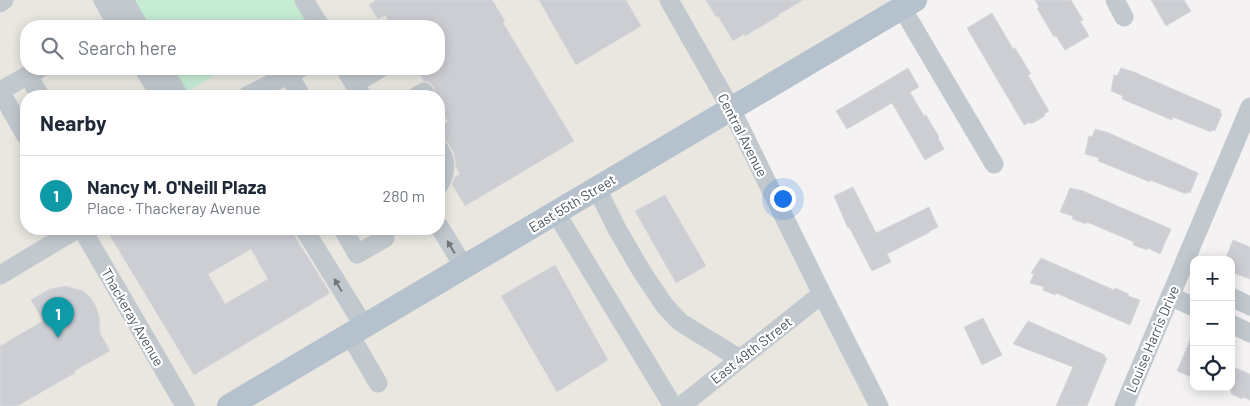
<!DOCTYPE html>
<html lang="en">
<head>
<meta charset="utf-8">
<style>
	:root { --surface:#fff; --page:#f6f6f7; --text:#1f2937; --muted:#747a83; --line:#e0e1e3; --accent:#2e79d2 }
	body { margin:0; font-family:Barlow,sans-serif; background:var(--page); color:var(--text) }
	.controls { position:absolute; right:15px; bottom:15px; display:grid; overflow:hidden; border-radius:10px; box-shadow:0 2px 12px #0003 }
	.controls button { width:45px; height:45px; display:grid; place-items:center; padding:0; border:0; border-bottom:1px solid var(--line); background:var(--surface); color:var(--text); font:25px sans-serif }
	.you { position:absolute; left:782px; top:198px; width:18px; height:18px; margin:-12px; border:4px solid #fff; border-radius:50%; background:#1a73e8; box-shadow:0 0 0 8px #1a73e833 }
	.badge { display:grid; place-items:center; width:32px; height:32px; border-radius:50%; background:var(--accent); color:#fff; font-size:16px; font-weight:700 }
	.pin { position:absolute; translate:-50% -41px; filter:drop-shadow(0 1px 2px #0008) }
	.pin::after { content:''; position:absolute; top:26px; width:18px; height:15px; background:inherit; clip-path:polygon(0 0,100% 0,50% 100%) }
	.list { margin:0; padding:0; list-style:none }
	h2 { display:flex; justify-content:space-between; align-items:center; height:65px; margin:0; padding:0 20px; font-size:21px }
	h2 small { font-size:16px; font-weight:400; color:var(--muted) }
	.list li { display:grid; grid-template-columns:32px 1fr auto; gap:15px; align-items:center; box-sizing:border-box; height:80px; padding:0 20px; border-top:1px solid var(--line) }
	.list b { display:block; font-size:19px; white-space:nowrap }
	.list p { margin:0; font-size:16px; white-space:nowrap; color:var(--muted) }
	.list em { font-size:16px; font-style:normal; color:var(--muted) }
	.icon { flex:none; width:28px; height:28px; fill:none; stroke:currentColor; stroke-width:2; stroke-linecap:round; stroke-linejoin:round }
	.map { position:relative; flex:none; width:1250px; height:406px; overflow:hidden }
	.search { position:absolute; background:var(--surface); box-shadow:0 2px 12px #0003; left:20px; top:20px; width:425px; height:55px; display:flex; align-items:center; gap:12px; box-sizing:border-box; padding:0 18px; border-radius:20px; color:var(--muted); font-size:19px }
	.panel { position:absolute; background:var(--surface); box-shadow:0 2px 12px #0003; left:20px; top:90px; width:425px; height:145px; border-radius:20px }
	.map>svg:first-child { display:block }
</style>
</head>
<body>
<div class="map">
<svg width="1250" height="406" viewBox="0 0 1250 406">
	<rect width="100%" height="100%" fill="#f4f2f2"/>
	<polygon fill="#e9e7e0" points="0,0 124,0 139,26 26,26 26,69 163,69 179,96 26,96 26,229 439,229 439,96 180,96 226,69 439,69 439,26 297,26 314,16 304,0 915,0 731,109 879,406 0,406 0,113 9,107 0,91"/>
	<g fill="#c6ecd4">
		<polygon points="124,0 304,0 314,16 297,26 139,26"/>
		<polygon points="163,69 226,69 180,96"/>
	</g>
	<g fill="#ccced4" stroke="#d7d8dc" fill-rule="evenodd">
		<polygon points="376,0 492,0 505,21 503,23 574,141 465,206 452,184 455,177 460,174 456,167 454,153 448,143 444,139 439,138 439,127 448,122 439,106 439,96 434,96 435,92 433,86 429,82 424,81 417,69 439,69 439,26 392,26 385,15 378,19 369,5"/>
		<polygon points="539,0 626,0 641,26 576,65"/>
		<polygon points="706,0 803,0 778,15 779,16 745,36 744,34 733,41 718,16 716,17"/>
		<polygon points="1035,0 1071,0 1083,20 1080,21 1089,36 1065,50 1056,36 1054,37 1037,8 1039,7"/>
		<polygon points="1151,0 1184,0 1191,11 1166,26"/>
		<polygon points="992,13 1013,49 1015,48 1031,74 1028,75 1049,111 1044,114 1045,116 1031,124 1030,122 1024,125 967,28"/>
		<polygon points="908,68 919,87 910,92 924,116 926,115 936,132 939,137 938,138 944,149 925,160 892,103 847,129 836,111"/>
		<polygon points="1121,68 1134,72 1221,110 1220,112 1222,114 1215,131 1212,130 1211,132 1173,117 1172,120 1122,99 1123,96 1111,91 1114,75 1117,76"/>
		<polygon points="1095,129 1109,133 1198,173 1190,193 1187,192 1186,194 1150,180 1150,182 1098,161 1099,158 1085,154 1089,136 1092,137"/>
		<polygon points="853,187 876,233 929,207 938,227 930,231 930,232 887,254 891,262 872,271 849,227 848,228 834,196"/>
		<polygon points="1070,188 1083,191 1171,229 1160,254 1148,248 1147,250 1133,245 1134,242 1087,222 1086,224 1072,219 1073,216 1060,212"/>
		<polygon points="665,195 706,266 676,283 635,211"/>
		<path d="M 106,229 L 249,229 L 252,232 L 265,229 L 293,229 L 294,235 L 330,293 L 194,375 ZM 251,249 L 268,279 L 225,304 L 208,274 Z"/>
		<polygon points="1233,240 1250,247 1250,279 1231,272 1231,260 1225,260"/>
		<polygon points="1041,258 1114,290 1115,288 1129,294 1128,296 1140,300 1130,325 1056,293 1055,295 1043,290 1044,287 1030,283 1034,274 1031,273"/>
		<polygon points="555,265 608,360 557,392 501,296"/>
		<polygon points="66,286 83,291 91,298 97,309 99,317 100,333 110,351 74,371 75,373 17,406 0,406 0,346 43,321 31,300 50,289"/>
		<polygon points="983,318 1002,355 982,365 964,327"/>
		<polygon points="1028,321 1105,355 1104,357 1107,358 1087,406 1056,406 1073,367 1013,344"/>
		<polygon points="1194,331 1194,378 1177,371"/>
		<polygon points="1231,366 1250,374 1250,400 1243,397 1242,399 1231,394"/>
	</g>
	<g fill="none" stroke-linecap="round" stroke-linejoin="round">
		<g stroke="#c1c9cf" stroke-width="19">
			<polyline points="103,0 116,23"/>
			<polyline points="124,0 139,26"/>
			<polyline points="304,0 320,26"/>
			<polyline points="669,0 731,109 822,294 879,406"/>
			<polyline points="1115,0 1124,17"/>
			<polyline points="0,3 4,0"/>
			<polyline points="902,8 994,164"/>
			<polyline points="144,69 160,96"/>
			<polyline points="163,69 179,96"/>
			<polyline points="345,69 362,96"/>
			<polyline points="28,75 40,96"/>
			<polyline points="289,75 301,96"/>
			<polyline points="354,84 379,69"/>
			<polyline points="0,91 26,136"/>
			<polyline points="0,91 39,69"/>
			<polyline points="247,96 299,69"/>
			<polyline points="417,96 424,92"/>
			<path d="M 439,149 C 447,161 447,172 439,185"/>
			<polyline points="597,189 617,229 642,272 665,306 680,322 740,359"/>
			<polyline points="556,213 673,406"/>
			<polyline points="439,226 464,267"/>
			<polyline points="82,229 185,406"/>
			<polyline points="304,229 364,326"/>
			<polyline points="343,229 357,254 385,238 379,229"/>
			<polyline points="0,275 77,229"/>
			<polyline points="1170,296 1194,307"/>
			<polyline points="1231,297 1250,306"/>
			<polyline points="1231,324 1250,333"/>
			<polyline points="350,335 378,383"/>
			<polyline points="681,406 822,294"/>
			<polyline points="1124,406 1250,107"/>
		</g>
		<polyline stroke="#b5c2cd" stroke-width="24" points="229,406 915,0"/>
	</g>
	<defs><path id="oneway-solid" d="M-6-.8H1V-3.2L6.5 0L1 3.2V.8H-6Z" transform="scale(1.25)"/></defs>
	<g fill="#6e787f">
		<use href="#oneway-solid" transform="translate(451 247) rotate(-121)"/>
		<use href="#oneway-solid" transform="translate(338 285) rotate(-121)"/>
	</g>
	<g text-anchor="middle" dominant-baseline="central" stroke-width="4.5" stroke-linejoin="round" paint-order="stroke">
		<g font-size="14" fill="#4b555d" stroke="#fff">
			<text transform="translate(743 135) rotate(63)">Central Avenue</text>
			<text transform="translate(572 203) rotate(-31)">East 55th Street</text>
			<text transform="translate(133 317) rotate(60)">Thackeray Avenue</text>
			<text transform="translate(1152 339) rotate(-67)">Louise Harris Drive</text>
			<text transform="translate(751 350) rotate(-38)">East 49th Street</text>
		</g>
	</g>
</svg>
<div class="controls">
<button>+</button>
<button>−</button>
<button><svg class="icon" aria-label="locate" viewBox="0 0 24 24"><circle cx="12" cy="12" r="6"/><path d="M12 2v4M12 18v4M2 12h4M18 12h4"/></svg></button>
</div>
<div class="you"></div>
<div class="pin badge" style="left:58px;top:338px;background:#0f9aa8">1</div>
<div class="search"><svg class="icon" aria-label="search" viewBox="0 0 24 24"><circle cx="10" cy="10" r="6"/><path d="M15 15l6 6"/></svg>Search here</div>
<section class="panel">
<h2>Nearby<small></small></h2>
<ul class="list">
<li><span class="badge" style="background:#0f9aa8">1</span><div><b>Nancy M. O'Neill Plaza</b><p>Place · Thackeray Avenue</p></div><em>280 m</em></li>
</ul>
</section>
</div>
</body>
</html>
